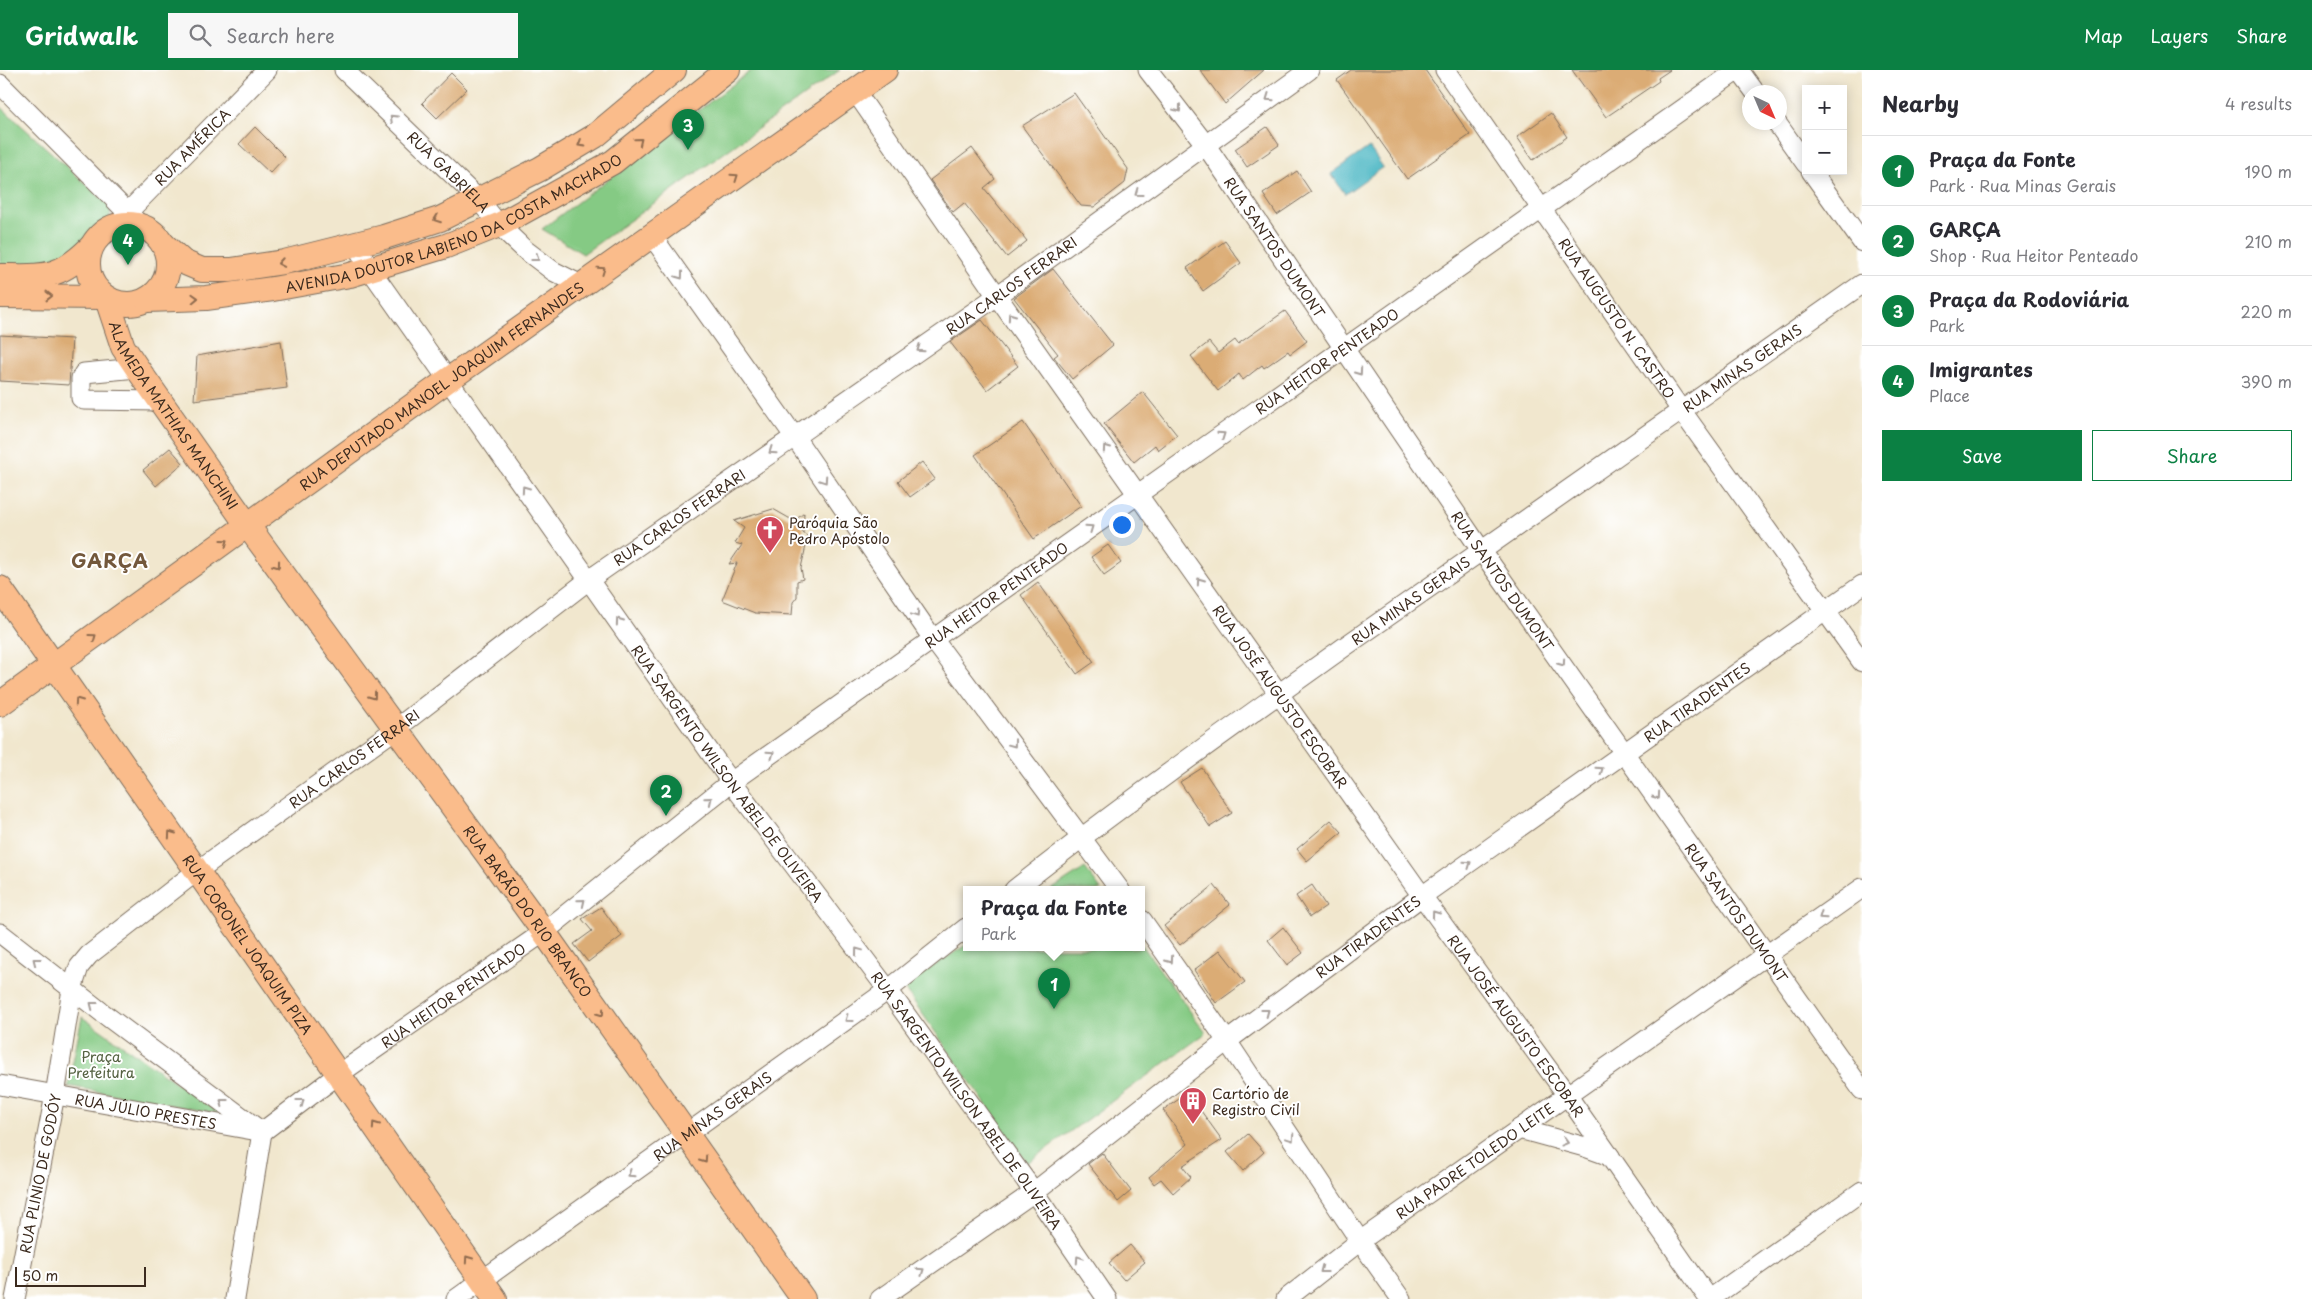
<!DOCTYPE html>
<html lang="en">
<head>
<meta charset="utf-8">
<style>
	:root { --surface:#fff; --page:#f7f7f7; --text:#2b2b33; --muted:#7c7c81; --line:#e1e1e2; --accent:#0b8043 }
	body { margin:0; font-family:"Playpen Sans",sans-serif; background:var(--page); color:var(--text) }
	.controls { position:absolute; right:15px; top:15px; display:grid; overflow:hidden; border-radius:0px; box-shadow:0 2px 12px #0003 }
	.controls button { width:45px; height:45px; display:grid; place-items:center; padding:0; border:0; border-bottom:1px solid var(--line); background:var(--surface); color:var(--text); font:25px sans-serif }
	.compass { position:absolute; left:1742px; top:15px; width:45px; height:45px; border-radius:50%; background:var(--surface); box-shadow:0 2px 12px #0003; rotate:136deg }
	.scale { position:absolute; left:15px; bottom:12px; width:131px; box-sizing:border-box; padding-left:5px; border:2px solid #3b2a1e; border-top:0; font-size:14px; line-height:18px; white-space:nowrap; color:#3b2a1e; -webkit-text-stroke:4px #fff; paint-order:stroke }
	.you { position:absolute; left:1121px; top:454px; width:18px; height:18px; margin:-12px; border:4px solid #fff; border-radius:50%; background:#1a73e8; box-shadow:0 0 0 8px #1a73e833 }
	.badge { display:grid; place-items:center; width:32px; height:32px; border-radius:50%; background:var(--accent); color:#fff; font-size:16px; font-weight:700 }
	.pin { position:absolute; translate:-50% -41px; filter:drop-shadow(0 1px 2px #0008) }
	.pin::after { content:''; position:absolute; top:26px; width:18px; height:15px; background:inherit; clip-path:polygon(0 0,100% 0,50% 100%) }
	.popup { position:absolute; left:963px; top:816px; width:182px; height:65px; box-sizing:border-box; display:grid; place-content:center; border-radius:0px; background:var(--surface); filter:drop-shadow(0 1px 4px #0005); font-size:16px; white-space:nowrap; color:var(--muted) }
	.popup b { font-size:19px; color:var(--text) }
	.popup::after { content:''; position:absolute; left:50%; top:100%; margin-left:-10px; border:10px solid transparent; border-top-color:var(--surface) }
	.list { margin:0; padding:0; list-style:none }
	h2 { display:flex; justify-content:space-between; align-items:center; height:65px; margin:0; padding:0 20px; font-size:21px }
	h2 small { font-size:16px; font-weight:400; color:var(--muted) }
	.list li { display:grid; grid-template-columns:32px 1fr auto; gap:15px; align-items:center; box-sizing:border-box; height:70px; padding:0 20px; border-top:1px solid var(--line) }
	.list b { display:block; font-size:19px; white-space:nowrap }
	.list p { margin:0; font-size:16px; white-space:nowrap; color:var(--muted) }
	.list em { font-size:16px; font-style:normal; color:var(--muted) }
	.actions { display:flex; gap:10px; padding:15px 20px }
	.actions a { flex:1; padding:11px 0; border:1px solid var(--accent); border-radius:0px; text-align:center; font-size:18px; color:var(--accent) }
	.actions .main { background:var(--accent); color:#fff }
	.icon { flex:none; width:28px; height:28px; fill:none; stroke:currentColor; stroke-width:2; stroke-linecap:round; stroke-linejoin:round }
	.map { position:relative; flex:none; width:1862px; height:1229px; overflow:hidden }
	header { display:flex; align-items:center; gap:30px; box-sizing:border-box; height:70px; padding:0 25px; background:var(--accent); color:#fff }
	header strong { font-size:24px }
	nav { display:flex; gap:28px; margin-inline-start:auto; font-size:18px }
	.search { width:350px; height:45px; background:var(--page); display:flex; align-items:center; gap:12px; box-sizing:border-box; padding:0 18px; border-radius:0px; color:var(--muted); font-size:19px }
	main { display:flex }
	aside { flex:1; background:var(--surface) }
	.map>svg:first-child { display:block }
</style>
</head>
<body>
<header>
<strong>Gridwalk</strong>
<div class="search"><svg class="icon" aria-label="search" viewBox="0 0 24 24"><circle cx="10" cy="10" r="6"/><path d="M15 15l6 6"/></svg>Search here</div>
<nav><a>Map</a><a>Layers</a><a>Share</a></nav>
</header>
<main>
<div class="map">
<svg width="1862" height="1229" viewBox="0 0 1862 1229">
	<rect width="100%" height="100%" fill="#fff"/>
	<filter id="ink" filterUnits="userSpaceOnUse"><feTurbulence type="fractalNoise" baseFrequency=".02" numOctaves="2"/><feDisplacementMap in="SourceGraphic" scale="10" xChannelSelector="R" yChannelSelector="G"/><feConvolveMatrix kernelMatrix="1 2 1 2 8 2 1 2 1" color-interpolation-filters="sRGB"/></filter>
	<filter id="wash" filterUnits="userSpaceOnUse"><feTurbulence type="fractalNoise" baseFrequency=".0096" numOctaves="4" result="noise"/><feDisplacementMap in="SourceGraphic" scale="20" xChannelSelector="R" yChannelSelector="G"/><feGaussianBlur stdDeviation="1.12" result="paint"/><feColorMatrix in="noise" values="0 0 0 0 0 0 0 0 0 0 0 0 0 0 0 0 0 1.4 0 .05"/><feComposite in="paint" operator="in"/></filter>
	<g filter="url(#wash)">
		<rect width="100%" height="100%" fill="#f1e7ce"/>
		<g fill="#85ca84" stroke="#607a51">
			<polygon points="752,0 840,0 583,184 542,159"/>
			<polygon points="0,36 111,137 110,147 64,193 47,197 0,194"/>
			<polygon points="1085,798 1101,820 1051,820"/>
			<polygon points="966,875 966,878 1142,878 1142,875 1206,963 1027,1093 903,916"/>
			<polygon points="82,947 221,1044 68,1016"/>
		</g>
		<polygon fill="#47b5c2" stroke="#417070" points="1369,77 1383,97 1345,124 1331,104"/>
		<g id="blocks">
			<g fill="#dbac75">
				<polygon points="1200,0 1264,0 1225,34"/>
				<polygon points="1351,0 1425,0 1470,65 1407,109 1337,10"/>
				<polygon points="1572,0 1670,0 1658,8 1659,11 1606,47"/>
				<polygon points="451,3 467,19 437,48 422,33"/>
				<polygon points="1074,23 1128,99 1125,113 1094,137 1081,136 1022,56"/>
				<polygon points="1551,43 1567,67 1533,90 1517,67"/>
				<polygon points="255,57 285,87 270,103 239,74"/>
				<polygon points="1267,57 1279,75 1247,97 1235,79"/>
				<polygon points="972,78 995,109 984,118 1027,171 1007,187 964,133 953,142 930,110"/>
				<polygon points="1297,101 1311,122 1277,145 1263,124"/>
				<polygon points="1225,171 1241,193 1203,221 1187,198"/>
				<polygon points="1053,199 1113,275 1072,309 1054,287 1058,284 1014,228"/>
				<polygon points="1285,241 1307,271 1290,284 1288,281 1264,298 1262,295 1243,310 1239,304 1218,321 1191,286 1209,272 1218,283 1235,270 1238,274"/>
				<polygon points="982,250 1018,296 987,320 950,272"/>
				<polygon points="0,265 72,269 69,315 0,311"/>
				<polygon points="281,271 287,318 194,330 197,286"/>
				<polygon points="1143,322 1177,365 1158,380 1155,375 1134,392 1104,354"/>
				<polygon points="1023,352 1081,436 1034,469 975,385"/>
				<polygon points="170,378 183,393 156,416 143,400"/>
				<polygon points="922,392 935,409 910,427 898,411"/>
				<polygon points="773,439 794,451 804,443 803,463 808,467 801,498 803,509 797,511 797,527 793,532 792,545 755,543 722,530 737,493 729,494 742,475 735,473 744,458 734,451"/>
				<polygon points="1108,475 1121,493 1104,505 1091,487"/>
				<polygon points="1038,512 1094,592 1077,604 1021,525"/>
				<polygon points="1202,698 1232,743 1210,757 1180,712"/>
				<polygon points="1331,750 1342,762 1307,791 1297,779"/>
				<polygon points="1214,815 1230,835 1180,875 1164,856"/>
				<polygon points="1312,815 1326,836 1310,847 1296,826"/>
				<polygon points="601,837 622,866 588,892 574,874 592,861 582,849"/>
				<polygon points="1283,857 1303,883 1287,895 1268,870"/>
				<polygon points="1220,880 1245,912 1216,933 1194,900"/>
				<polygon points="1188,1023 1222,1070 1182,1096 1191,1107 1173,1123 1161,1109 1154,1114 1149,1107 1188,1074 1163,1040"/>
				<polygon points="1248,1064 1264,1082 1243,1101 1227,1082"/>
				<polygon points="1102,1083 1131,1121 1118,1132 1088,1094"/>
				<polygon points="1130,1175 1145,1192 1124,1210 1109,1193"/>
			</g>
		</g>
	</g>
	<g filter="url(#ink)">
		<use href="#blocks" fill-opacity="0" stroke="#7b6c5c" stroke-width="1"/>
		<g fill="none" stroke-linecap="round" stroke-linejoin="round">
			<defs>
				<g id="minor">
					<path id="s1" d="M 344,0 L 479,130 L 499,155 L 524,179 L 553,201 L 581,215"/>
					<path id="s2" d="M 1148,0 L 1205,74 L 1481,480 L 1862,1020"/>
					<path id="s3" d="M 1445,0 L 1681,340 L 1862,592"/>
					<polyline points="1739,0 1755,22"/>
					<polyline points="0,14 140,155"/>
					<path id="s4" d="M 855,21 L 997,226 L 1422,826 L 1567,1025 L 1709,1229"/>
					<polyline points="1776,52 1806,94"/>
					<polyline points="1811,101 1862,172"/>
					<path id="s5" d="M 120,154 L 128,142 L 267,0"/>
					<polyline points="652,166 794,366 933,569 1120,820"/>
					<path id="s6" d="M 356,175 L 370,199 L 731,712 L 888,920 L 1034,1122 L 1107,1229"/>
					<polyline points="137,298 84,303 81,308 81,328 84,330 161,331"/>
					<path id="s7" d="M 1014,820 C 1122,735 1235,655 1347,575 C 1518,454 1690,334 1862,214"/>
					<polyline points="1142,850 1227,971 1360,1171 1401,1229"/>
					<polyline points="0,863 104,944 262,1062"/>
					<path id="s8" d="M 0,1015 L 258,1061"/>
					<polyline points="1519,1059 1585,1077 1610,1086"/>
					<path id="s9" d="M 262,1062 L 339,1004 L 544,862 L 731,712 L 1738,0"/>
					<path id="s10" d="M 15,1229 L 55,1025 L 72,919 L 79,897 L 89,885 L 197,801 L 397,658 L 590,509 L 997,226 L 1309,0"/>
					<polyline points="235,1229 262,1062"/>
					<path id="s11" d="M 456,1229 L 888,920 L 966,858"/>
					<path id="s12" d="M 880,1229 L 1034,1122 L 1227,971 L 1422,826 L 1862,515"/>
					<path id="s13" d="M 1286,1229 L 1360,1171 L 1862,818"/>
					<polyline points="1710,1229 1862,1121"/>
				</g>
				<g id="major">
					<circle cx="128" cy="194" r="40"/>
					<polyline points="164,175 183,192 202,200 231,200 284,192 384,167 440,149 540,99 595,66 674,0"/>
					<path d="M 0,206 C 44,206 58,210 91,177"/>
					<polyline points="0,226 104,227"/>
					<path id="s14" d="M 107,229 L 123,277 L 137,298 L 248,456 L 544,862 L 803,1229"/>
					<path id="s15" d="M 147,230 L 206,228 L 273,219 L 350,205 L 446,176 L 499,155 L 613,92 L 728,0"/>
					<path id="s16" d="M 0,518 L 495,1229"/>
					<path id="s17" d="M 0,634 L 448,310 L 885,0"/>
				</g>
			</defs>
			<use href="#minor" stroke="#7b6c5c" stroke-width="21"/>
			<use href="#major" stroke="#7b6c5c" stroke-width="26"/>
			<use href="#minor" stroke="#fff" stroke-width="19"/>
			<use href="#major" stroke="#fabc8b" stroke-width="24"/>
		</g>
		<defs><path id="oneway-chevron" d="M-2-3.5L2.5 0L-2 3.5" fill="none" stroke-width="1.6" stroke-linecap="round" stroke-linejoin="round" transform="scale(1.25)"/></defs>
		<g stroke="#a79f9a">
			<use href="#oneway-chevron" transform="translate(1269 28) rotate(145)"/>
			<use href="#oneway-chevron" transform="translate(1178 39) rotate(53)"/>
			<use href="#oneway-chevron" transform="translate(393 48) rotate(-136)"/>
			<use href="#oneway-chevron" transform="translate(1138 123) rotate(144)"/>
			<use href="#oneway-chevron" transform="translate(536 188) rotate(38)"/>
			<use href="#oneway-chevron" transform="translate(680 206) rotate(54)"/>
			<use href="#oneway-chevron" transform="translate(1011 246) rotate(-125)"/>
			<use href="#oneway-chevron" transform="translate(920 279) rotate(145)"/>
			<use href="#oneway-chevron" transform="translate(1359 302) rotate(55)"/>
			<use href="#oneway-chevron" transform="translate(1222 365) rotate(-35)"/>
			<use href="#oneway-chevron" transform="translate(1106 378) rotate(-125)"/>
			<use href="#oneway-chevron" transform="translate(772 381) rotate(145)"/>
			<use href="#oneway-chevron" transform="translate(824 410) rotate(56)"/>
			<use href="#oneway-chevron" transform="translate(525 419) rotate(-125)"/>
			<use href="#oneway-chevron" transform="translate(1090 458) rotate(-35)"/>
			<use href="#oneway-chevron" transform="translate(1200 511) rotate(-125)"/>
			<use href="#oneway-chevron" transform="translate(916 544) rotate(56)"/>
			<use href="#oneway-chevron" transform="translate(619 551) rotate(-125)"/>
			<use href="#oneway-chevron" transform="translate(1562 593) rotate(55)"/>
			<use href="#oneway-chevron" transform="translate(1013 674) rotate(53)"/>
			<use href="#oneway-chevron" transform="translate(771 684) rotate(-35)"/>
			<use href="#oneway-chevron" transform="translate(1600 700) rotate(-35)"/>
			<use href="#oneway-chevron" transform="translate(1657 726) rotate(55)"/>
			<use href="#oneway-chevron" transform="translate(709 730) rotate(-39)"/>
			<use href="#oneway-chevron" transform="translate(1468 794) rotate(-35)"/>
			<use href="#oneway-chevron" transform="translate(582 832) rotate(-39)"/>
			<use href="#oneway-chevron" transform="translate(1435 844) rotate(-126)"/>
			<use href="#oneway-chevron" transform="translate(1822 846) rotate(145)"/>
			<use href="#oneway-chevron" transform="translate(858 881) rotate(-127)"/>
			<use href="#oneway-chevron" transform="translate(1170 890) rotate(55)"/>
			<use href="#oneway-chevron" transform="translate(36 891) rotate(-142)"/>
			<use href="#oneway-chevron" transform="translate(93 935) rotate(-142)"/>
			<use href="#oneway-chevron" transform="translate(1266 942) rotate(-37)"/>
			<use href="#oneway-chevron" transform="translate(848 949) rotate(144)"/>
			<use href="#oneway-chevron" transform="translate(223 1032) rotate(-143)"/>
			<use href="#oneway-chevron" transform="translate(301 1032) rotate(-37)"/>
			<use href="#oneway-chevron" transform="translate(1291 1068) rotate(56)"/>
			<use href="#oneway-chevron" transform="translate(1565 1072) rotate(15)"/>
			<use href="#oneway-chevron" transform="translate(631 1104) rotate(145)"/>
			<use href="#oneway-chevron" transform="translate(1079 1189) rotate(-124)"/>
			<use href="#oneway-chevron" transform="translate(1323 1200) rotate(142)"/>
			<use href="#oneway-chevron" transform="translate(921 1201) rotate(-35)"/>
		</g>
		<g stroke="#916c4f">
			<use href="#oneway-chevron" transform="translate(639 71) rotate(-39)"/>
			<use href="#oneway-chevron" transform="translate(581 74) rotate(149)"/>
			<use href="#oneway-chevron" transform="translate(735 107) rotate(-35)"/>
			<use href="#oneway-chevron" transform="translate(437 149) rotate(159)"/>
			<use href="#oneway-chevron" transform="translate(281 193) rotate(170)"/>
			<use href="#oneway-chevron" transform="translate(602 200) rotate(-35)"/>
			<use href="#oneway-chevron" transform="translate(49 226)"/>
			<use href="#oneway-chevron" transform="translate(195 228) rotate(-2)"/>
			<use href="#oneway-chevron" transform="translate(225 472) rotate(-36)"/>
			<use href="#oneway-chevron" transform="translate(277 495) rotate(54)"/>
			<use href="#oneway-chevron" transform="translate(93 567) rotate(-36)"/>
			<use href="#oneway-chevron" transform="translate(373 626) rotate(54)"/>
			<use href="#oneway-chevron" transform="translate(78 631) rotate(-125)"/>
			<use href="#oneway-chevron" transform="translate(171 764) rotate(-125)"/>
			<use href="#oneway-chevron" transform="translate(601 943) rotate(55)"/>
			<use href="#oneway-chevron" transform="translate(375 1055) rotate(-125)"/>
			<use href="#oneway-chevron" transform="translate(704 1090) rotate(55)"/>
			<use href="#oneway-chevron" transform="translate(468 1189) rotate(-125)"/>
		</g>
	</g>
	<defs>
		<symbol id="church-pin" viewBox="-11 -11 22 30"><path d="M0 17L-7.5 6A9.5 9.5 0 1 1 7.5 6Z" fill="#d1495b" stroke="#fff"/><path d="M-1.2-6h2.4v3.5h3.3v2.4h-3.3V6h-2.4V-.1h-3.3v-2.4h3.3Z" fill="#fff"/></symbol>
		<symbol id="building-pin" viewBox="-11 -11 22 30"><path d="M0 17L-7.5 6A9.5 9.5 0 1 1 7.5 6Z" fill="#d1495b" stroke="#fff"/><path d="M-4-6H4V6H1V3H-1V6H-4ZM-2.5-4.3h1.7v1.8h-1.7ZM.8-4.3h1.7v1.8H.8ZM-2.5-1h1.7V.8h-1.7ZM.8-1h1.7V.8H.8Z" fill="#fff"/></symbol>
	</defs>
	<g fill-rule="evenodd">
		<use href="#church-pin" x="754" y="444" width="32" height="43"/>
		<use href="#building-pin" x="1177" y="1015" width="32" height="43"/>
	</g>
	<g text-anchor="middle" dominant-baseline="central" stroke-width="4" stroke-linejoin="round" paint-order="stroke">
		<g font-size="14" fill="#3b2a1e" stroke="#fff">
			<text stroke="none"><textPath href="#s5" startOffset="106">RUA AMÉRICA</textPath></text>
			<text stroke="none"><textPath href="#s1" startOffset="146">RUA GABRIELA</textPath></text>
			<text stroke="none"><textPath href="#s15" startOffset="320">AVENIDA DOUTOR LABIENO DA COSTA MACHADO</textPath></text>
			<text stroke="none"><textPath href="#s2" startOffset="218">RUA SANTOS DUMONT</textPath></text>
			<text stroke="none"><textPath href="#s10" startOffset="1494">RUA CARLOS FERRARI</textPath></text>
			<text stroke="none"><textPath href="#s3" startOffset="302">RUA AUGUSTO N. CASTRO</textPath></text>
			<text stroke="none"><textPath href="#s9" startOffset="1315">RUA HEITOR PENTEADO</textPath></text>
			<text stroke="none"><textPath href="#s7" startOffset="896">RUA MINAS GERAIS</textPath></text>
			<text stroke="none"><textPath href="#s17" startOffset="544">RUA DEPUTADO MANOEL JOAQUIM FERNANDES</textPath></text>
			<text stroke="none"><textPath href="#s14" startOffset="135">ALAMEDA MATHIAS MANCHINI</textPath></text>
			<text stroke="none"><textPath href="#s10" startOffset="1089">RUA CARLOS FERRARI</textPath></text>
			<text stroke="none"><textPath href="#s2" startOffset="622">RUA SANTOS DUMONT</textPath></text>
			<text stroke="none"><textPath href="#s9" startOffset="910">RUA HEITOR PENTEADO</textPath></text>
			<text stroke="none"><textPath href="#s7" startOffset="491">RUA MINAS GERAIS</textPath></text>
			<text stroke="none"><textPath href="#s4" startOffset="740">RUA JOSÉ AUGUSTO ESCOBAR</textPath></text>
			<text stroke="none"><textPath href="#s12" startOffset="1012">RUA TIRADENTES</textPath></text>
			<text stroke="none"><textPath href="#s10" startOffset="684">RUA CARLOS FERRARI</textPath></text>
			<text stroke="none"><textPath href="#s6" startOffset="646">RUA SARGENTO WILSON ABEL DE OLIVEIRA</textPath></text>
			<text stroke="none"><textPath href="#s14" startOffset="745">RUA BARÃO DO RIO BRANCO</textPath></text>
			<text stroke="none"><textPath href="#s2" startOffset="1028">RUA SANTOS DUMONT</textPath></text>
			<text stroke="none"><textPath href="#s12" startOffset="608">RUA TIRADENTES</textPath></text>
			<text stroke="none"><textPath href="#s16" startOffset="434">RUA CORONEL JOAQUIM PIZA</textPath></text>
			<text stroke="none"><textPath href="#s9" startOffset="235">RUA HEITOR PENTEADO</textPath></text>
			<text stroke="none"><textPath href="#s4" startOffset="1145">RUA JOSÉ AUGUSTO ESCOBAR</textPath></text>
			<text stroke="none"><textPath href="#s6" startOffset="1051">RUA SARGENTO WILSON ABEL DE OLIVEIRA</textPath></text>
			<text stroke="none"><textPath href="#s8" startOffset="148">RUA JÚLIO PRESTES</textPath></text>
			<text stroke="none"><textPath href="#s11" startOffset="315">RUA MINAS GERAIS</textPath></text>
			<text stroke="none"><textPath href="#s13" startOffset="234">RUA PADRE TOLEDO LEITE</textPath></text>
			<text stroke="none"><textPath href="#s10" startOffset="128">RUA PLINIO DE GODÓY</textPath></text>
		</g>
		<g font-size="14" fill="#3b2a1e" stroke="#fff" text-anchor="start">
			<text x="789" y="452">Paróquia São<tspan x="789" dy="16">Pedro Apóstolo</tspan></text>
			<text x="1212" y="1023">Cartório de<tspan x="1212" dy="16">Registro Civil</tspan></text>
		</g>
		<g font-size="14" fill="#556242" stroke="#fff">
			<text x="101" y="986">Praça<tspan x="101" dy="16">Prefeitura</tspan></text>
		</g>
		<g font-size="19" font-weight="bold" letter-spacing="1" fill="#73583c" stroke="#fff">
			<text x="110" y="490">GARÇA</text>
		</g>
	</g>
</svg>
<div class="controls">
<button>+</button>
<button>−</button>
</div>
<svg class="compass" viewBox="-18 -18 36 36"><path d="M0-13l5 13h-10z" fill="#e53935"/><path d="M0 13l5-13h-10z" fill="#7c7c81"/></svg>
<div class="scale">50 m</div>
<div class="you"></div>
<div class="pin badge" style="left:1054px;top:939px">1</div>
<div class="popup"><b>Praça da Fonte</b>Park</div>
<div class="pin badge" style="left:666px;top:746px">2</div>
<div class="pin badge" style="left:688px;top:80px">3</div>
<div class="pin badge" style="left:128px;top:195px">4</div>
</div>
<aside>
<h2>Nearby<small>4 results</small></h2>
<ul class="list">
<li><span class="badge">1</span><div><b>Praça da Fonte</b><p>Park · Rua Minas Gerais</p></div><em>190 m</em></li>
<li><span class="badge">2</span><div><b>GARÇA</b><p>Shop · Rua Heitor Penteado</p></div><em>210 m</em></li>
<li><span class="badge">3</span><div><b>Praça da Rodoviária</b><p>Park</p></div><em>220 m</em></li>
<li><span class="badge">4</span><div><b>Imigrantes</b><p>Place</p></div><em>390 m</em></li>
</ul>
<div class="actions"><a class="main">Save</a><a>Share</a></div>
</aside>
</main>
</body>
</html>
